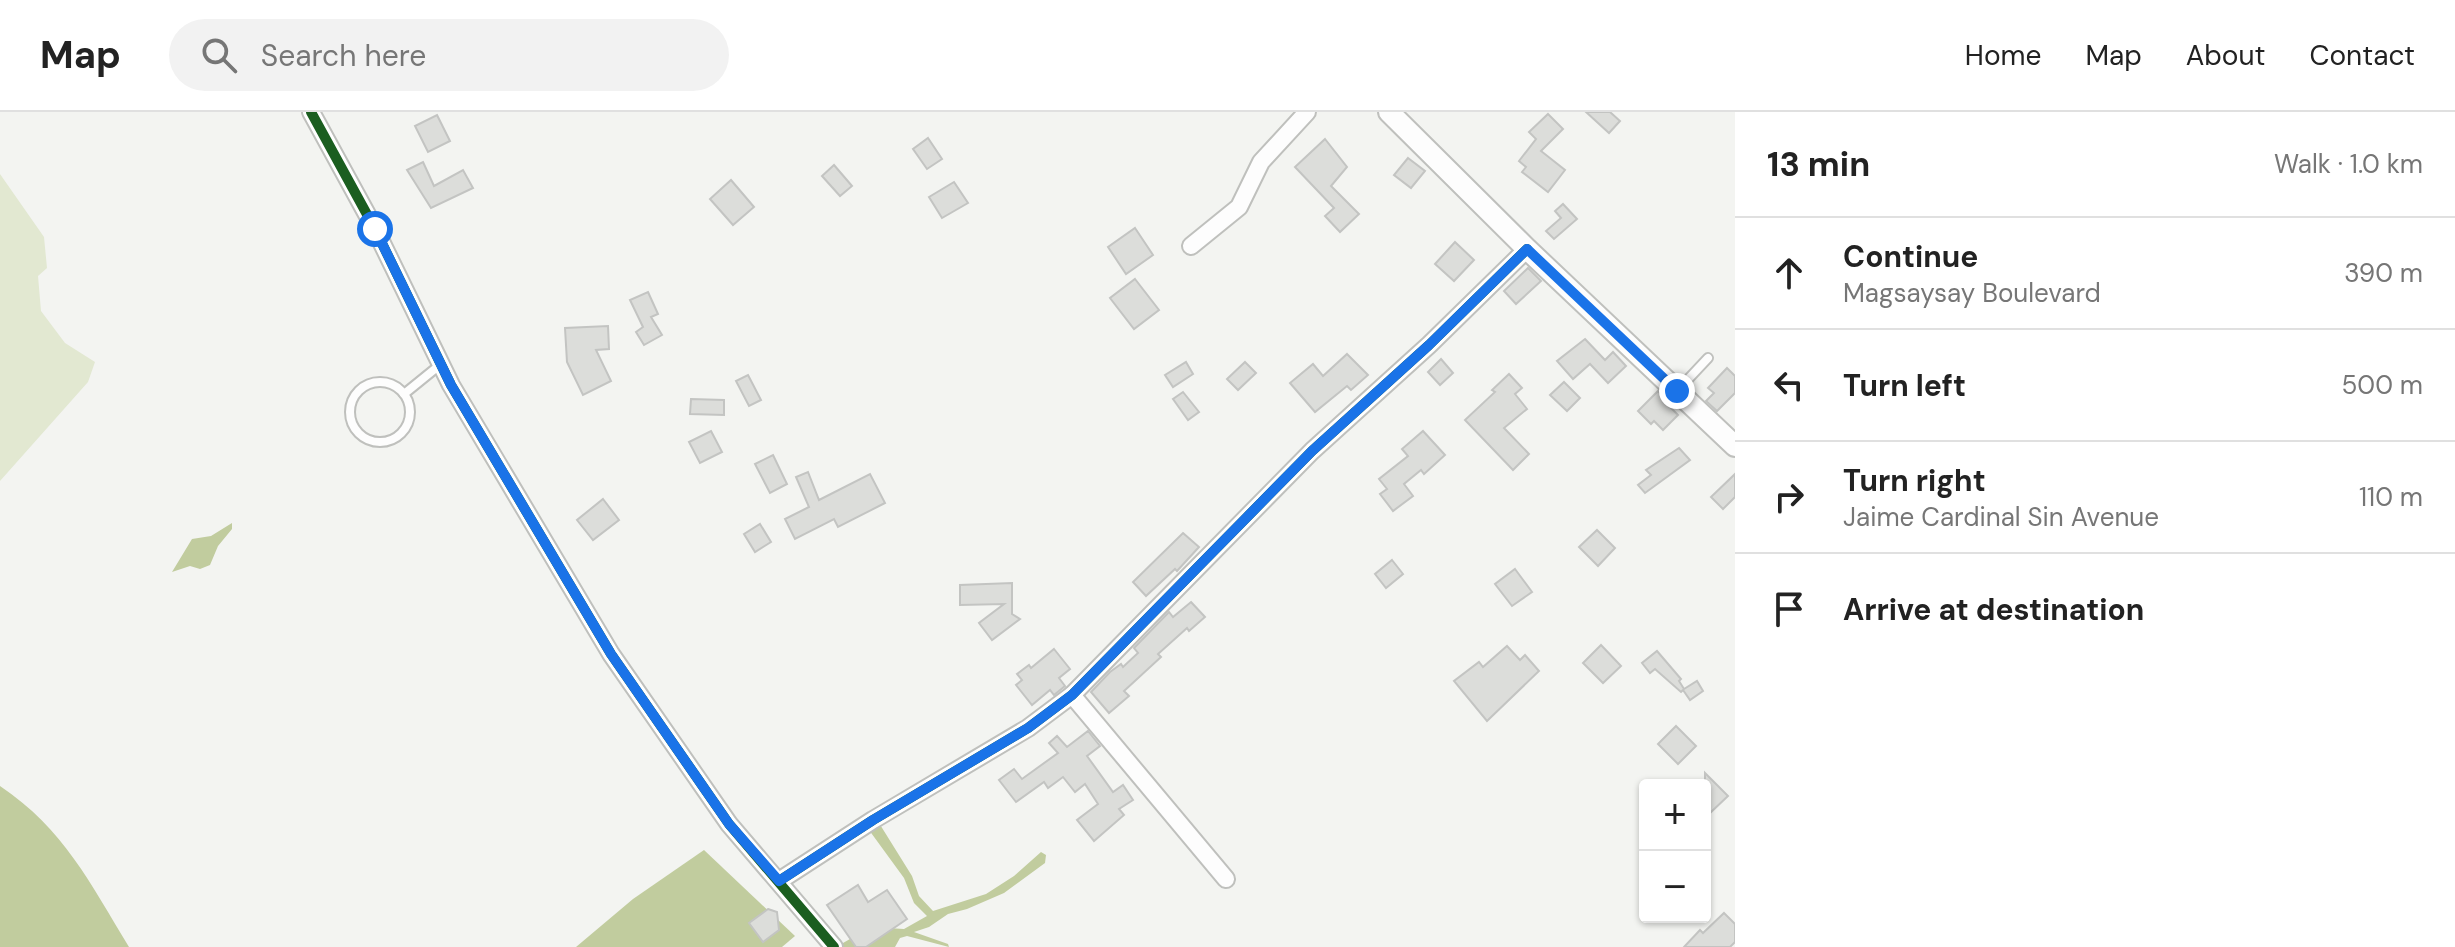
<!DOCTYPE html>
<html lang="en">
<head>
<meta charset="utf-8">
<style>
	:root { --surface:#fff; --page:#f2f2f2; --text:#222; --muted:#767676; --line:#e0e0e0 }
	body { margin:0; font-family:"DM Sans",sans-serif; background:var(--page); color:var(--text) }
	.controls { position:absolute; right:24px; bottom:24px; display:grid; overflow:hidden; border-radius:8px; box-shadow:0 2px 6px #0004 }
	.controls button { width:72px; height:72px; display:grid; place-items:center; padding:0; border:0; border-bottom:2px solid var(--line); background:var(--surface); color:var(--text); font:40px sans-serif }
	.stop { position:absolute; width:24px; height:24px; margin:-18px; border:6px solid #1a73e8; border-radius:50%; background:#fff }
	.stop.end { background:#1a73e8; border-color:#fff; box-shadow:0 2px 8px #0008 }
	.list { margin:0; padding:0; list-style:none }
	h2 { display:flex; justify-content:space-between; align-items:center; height:104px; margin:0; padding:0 32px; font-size:34px }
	h2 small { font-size:26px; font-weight:400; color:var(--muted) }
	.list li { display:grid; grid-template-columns:52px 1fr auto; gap:24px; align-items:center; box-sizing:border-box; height:112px; padding:0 32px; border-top:2px solid var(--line) }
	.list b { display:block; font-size:30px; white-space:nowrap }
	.list p { margin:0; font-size:26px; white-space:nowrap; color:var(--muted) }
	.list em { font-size:26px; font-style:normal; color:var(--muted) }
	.icon { flex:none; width:44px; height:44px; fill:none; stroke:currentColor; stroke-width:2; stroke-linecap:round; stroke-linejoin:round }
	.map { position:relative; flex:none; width:1735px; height:835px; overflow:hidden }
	header { display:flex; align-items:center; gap:48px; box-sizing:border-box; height:112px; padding:0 40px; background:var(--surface); border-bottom:2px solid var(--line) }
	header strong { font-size:38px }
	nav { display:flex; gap:44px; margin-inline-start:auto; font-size:28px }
	.search { width:560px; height:72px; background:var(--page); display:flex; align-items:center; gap:20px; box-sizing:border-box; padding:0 28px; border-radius:44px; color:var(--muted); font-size:30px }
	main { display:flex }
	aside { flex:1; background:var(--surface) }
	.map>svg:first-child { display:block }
</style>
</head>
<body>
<header>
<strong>Map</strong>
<div class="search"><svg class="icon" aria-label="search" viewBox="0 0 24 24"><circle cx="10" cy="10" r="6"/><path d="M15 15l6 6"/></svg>Search here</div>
<nav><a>Home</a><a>Map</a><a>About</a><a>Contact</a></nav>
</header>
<main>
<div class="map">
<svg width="1735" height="835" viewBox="0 0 1735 835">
	<rect width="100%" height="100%" fill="#f3f4f1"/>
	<polygon fill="#e2e8d1" points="0,62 44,125 47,156 38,164 41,199 65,231 95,250 88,270 0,369"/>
	<g fill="#c1cc9e">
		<polygon points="232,411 232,417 218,434 210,453 200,457 190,454 172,460 192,427 211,424"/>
		<path d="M 0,674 C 64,717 90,771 129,835 L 0,835 Z"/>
		<polygon points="879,711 912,764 919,784 933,799 986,782 1014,764 1041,740 1046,743 1045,751 1004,781 967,797 948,802 929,815 914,820 948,832 949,835 907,824 900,826 895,835 836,835 871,815 904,817 927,804 914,791 904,766 869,718"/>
		<polygon points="704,738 795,824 782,835 576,835 633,787"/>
	</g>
	<g fill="#dcddda" stroke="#c3c4c2" stroke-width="2">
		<polygon points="1586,0 1610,0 1620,9 1609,21"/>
		<polygon points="1548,2 1563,17 1541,39 1565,58 1548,80 1522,60 1526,55 1519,49 1536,27 1529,20"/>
		<polygon points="437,3 450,29 428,40 415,14"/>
		<polygon points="928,26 942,47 927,57 913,37"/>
		<polygon points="1325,27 1347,55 1331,74 1359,102 1340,120 1325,104 1334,96 1295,55"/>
		<polygon points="1408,46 1425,59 1411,76 1394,63"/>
		<polygon points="423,50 434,74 463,58 473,76 431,96 407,58"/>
		<polygon points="834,53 852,74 840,84 822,64"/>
		<polygon points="731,68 754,95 733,113 710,87"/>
		<polygon points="954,70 968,91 942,106 929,85"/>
		<polygon points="1563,92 1577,107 1554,127 1546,119 1561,106 1555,99"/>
		<polygon points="1135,116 1153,143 1126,162 1108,135"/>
		<polygon points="1455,130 1474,148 1454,169 1435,152"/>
		<polygon points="1528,156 1541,169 1516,192 1504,179"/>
		<polygon points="1135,167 1159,198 1134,217 1110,186"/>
		<polygon points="648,180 658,202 651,205 662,223 644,233 636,220 643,215 630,188"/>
		<polygon points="608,214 609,237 596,238 611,269 583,283 567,250 565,216"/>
		<polygon points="1585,227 1605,248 1613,240 1626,254 1608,271 1590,252 1573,267 1557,249"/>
		<polygon points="1347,242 1368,263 1351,278 1347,274 1315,300 1290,271 1313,252 1323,264"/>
		<polygon points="1441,247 1453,261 1440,273 1428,260"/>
		<polygon points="1186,250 1193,262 1173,275 1165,263"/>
		<polygon points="1245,250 1256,261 1238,278 1227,267"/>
		<polygon points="1727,256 1735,264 1735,281 1717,299 1706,289 1714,281 1708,276"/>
		<polygon points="1509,262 1522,276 1515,282 1527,297 1504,316 1529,342 1513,358 1465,308 1495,280 1492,278"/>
		<polygon points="748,263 761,288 749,294 736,269"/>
		<polygon points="1564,270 1580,286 1567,299 1550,283"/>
		<polygon points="1658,279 1671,292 1669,294 1678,303 1663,318 1654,309 1651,312 1638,299"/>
		<polygon points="1183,280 1199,300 1188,308 1173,287"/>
		<polygon points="691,287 724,288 724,303 690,302"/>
		<polygon points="711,319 722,340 700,351 689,330"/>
		<polygon points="1423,319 1445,343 1424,362 1421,358 1404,372 1413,384 1393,399 1380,382 1387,377 1379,367 1408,344 1402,337"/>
		<polygon points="1679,336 1690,348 1645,381 1638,373 1651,363 1646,358"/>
		<polygon points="773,343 787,372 770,381 755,352"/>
		<polygon points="808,360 819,388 870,362 885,391 838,415 834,407 795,427 785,407 809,395 796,365"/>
		<polygon points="1735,362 1735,385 1723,397 1711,385"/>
		<polygon points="603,387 619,408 593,428 577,408"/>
		<polygon points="760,412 771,430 755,440 744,422"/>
		<polygon points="1597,418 1615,436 1598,454 1579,435"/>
		<polygon points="1183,421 1199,435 1177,459 1175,457 1146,484 1133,470"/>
		<polygon points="1392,448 1403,462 1386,476 1375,462"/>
		<polygon points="1515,457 1532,480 1512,494 1495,472"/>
		<polygon points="1012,471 1012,502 1020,507 992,528 979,511 1004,492 960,493 960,473"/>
		<polygon points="1191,490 1205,505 1189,519 1187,516 1158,542 1161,545 1124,579 1129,584 1109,601 1091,580 1110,560 1121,552 1123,555 1138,541 1134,536 1169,500 1173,505"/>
		<polygon points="1601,533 1621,554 1603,571 1583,551"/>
		<polygon points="1507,534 1520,548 1525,543 1539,559 1487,609 1454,569 1479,550 1483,555"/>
		<polygon points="1054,537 1070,557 1059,566 1065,574 1054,583 1050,578 1032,593 1016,573 1022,568 1017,562 1029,553 1031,556"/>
		<polygon points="1657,539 1681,567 1679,569 1684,577 1697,569 1703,579 1690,588 1683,578 1681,580 1655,557 1650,561 1642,551"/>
		<polygon points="1676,614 1696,634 1678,652 1658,632"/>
		<polygon points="1088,619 1100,634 1087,644 1113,680 1123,673 1133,688 1119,697 1124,703 1094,729 1077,708 1098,692 1085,672 1075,680 1063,665 1048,676 1044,670 1016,690 999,668 1014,657 1022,667 1058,641 1049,631 1057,624 1067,635"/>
		<polygon points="1705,661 1728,684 1710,701 1705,696"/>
		<polygon points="858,773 868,790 887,778 907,807 866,835 856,835 827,793"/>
		<polygon points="768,797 777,800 779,818 763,830 749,811"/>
		<polygon points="1724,801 1735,812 1735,830 1730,835 1684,835 1700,818 1703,821"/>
	</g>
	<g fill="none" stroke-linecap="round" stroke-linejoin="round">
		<defs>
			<g id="service">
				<circle cx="380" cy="300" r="30"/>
				<polyline points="1677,279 1708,246"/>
				<polyline points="404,282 441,252"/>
			</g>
			<g id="minor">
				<polyline points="311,0 375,117 451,273 611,542 729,712 834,835"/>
				<polyline points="1191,134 1239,95 1261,50 1307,0"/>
				<polyline points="1072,583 1226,767"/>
				<polyline points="779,769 873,708 1028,616 1072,583 1312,339 1429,233 1527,137"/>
			</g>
			<polyline id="tertiary" points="1389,0 1527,137 1735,334"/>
		</defs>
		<use href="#service" stroke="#bfc0bd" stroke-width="12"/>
		<use href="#minor" stroke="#bfc0bd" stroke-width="20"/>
		<use href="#tertiary" stroke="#bfc0bd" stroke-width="24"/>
		<use href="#service" stroke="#fdfdfd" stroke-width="8"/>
		<use href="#minor" stroke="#fdfdfd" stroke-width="16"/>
		<use href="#tertiary" stroke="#fdfdfd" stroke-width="20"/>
		<defs>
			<g id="cycleway">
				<polyline points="311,0 375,117 451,273 611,542 729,712 834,835"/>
				<polyline points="779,769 873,708 1028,616 1072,583 1312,339 1429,233 1527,137"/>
			</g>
		</defs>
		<use href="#cycleway" stroke="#fff" stroke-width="15"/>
		<use href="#cycleway" stroke="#1b5e20" stroke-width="10"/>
	</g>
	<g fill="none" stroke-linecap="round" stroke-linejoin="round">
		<polyline stroke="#1a73e8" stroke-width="10" points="375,117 451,273 611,542 729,712 779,769 873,708 1028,616 1072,583 1312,339 1429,233 1527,137 1677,279"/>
	</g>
</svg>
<div class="controls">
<button>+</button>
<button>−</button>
</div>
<div class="stop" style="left:375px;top:117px"></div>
<div class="stop end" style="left:1677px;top:279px"></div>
</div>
<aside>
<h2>13 min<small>Walk · 1.0 km</small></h2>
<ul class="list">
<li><svg class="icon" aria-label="ahead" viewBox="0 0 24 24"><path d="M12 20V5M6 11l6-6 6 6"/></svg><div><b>Continue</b><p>Magsaysay Boulevard</p></div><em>390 m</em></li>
<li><svg class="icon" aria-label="left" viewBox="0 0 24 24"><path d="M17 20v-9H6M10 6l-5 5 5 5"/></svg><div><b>Turn left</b></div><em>500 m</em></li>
<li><svg class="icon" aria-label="right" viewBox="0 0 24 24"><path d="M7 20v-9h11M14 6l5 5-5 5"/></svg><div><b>Turn right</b><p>Jaime Cardinal Sin Avenue</p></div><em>110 m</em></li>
<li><svg class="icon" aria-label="arrive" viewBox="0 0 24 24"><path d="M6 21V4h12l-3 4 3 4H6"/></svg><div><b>Arrive at destination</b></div></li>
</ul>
</aside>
</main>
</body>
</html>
